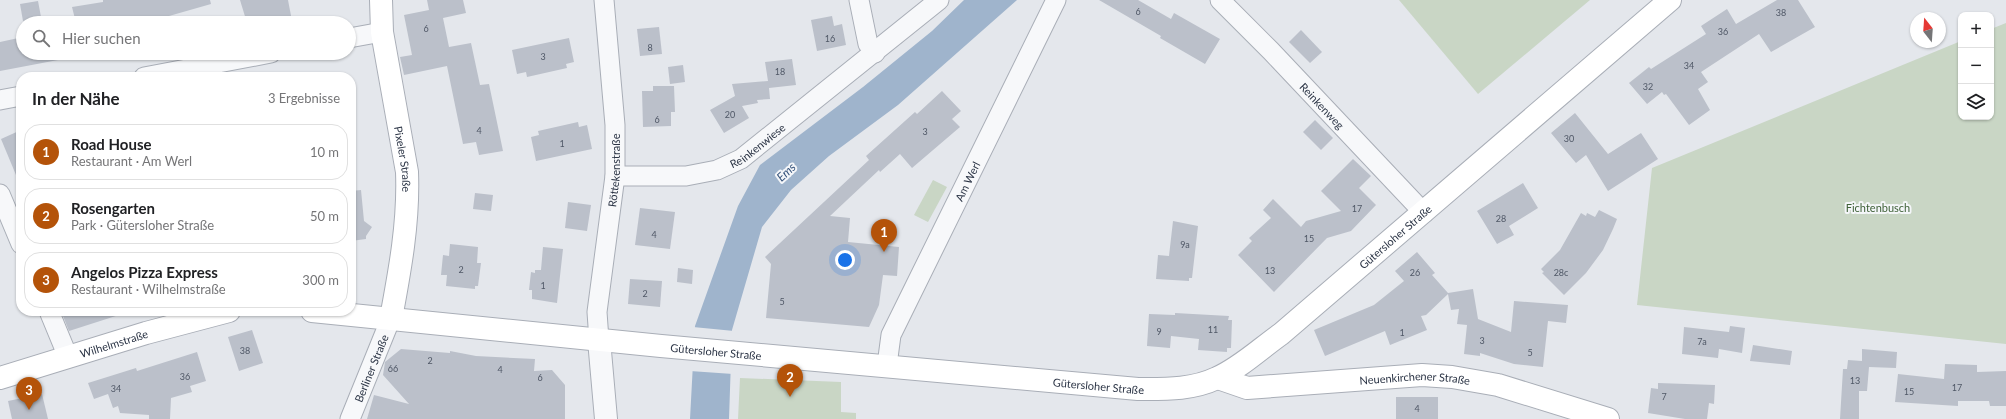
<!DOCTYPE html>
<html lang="de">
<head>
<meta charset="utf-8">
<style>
	:root { --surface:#fff; --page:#f6f6f6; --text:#202124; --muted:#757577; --line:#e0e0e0; --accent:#b45309 }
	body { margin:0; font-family:Lato,sans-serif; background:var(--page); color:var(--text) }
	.controls { position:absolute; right:12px; top:12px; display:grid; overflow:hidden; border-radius:8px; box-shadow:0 1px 3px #0004 }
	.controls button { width:36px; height:36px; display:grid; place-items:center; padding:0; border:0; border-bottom:1px solid var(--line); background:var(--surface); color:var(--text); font:20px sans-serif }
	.compass { position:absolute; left:1910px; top:12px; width:36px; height:36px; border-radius:50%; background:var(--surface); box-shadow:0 1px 3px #0004; rotate:343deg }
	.you { position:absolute; left:845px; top:260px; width:14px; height:14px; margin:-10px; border:3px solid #fff; border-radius:50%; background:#1a73e8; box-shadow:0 0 0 6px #1a73e833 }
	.badge { display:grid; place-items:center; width:26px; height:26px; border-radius:50%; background:var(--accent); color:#fff; font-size:13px; font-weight:700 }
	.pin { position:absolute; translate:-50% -33px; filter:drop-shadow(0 1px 2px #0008) }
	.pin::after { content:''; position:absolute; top:21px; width:14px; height:12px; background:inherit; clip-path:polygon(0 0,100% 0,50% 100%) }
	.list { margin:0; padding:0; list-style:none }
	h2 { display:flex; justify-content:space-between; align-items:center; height:52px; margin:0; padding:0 16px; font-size:17px }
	h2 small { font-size:13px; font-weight:400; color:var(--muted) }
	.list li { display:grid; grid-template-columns:26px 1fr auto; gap:12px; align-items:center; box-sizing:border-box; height:56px; margin:0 8px 8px; padding:0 8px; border:1px solid var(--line); border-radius:16px }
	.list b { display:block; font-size:15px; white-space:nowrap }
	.list p { margin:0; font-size:13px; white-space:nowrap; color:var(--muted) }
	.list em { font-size:13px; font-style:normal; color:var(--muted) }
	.icon { flex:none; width:22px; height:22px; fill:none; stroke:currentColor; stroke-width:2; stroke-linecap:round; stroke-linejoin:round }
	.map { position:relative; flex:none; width:2006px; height:419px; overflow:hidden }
	.search { position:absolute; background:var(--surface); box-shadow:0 1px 3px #0004; left:16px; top:16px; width:340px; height:44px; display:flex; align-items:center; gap:10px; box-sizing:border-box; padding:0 14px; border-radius:22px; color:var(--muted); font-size:15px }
	.panel { position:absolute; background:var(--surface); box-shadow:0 1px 3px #0004; left:16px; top:72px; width:340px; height:244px; border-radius:16px }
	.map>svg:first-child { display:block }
</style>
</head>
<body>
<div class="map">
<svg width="2006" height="419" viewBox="0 0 2006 419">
	<rect width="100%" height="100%" fill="#e4e7ec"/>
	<g fill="#c9d6c5">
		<polygon points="1399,0 1590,0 1478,94"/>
		<polygon points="2006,23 2006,344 1637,305 1652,168 1961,41 1961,117 1991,117 1991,29"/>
		<polygon points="933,180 947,187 928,222 914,215"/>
		<polygon points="740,378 841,382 841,412 856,413 856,419 738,419"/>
	</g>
	<polygon fill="#9fb4cc" points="964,0 1017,0 898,105 829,156 791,190 762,227 732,330 729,419 690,419 695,326 738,206 760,165 863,87 932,31"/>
	<polygon fill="#e4e7ec" points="693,327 734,331 733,374 690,371"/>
	<g fill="#bbc0ca">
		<polygon points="103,0 210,0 211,4 162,18 163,23 101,23 101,18 76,23 72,7 103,2"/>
		<polygon points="240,0 288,0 292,21 285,23 247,23"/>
		<polygon points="427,0 463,0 466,13 443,18 449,47 471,43 480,85 489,84 503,151 479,155 476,142 463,144 447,66 404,75 400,57 412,55 404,15 429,10"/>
		<polygon points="1099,0 1138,0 1171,19 1174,13 1220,39 1205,64 1160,38 1161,36"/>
		<polygon points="1777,0 1798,0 1815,27 1771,52 1759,34 1701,72 1708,82 1698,89 1710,110 1689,125 1666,94 1664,95 1662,92 1647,104 1629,83 1649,67 1651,69 1706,34 1701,26 1727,9 1736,24"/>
		<polygon points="38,1 41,17 23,21 20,4"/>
		<polygon points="832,16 834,26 842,24 846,45 817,51 811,20"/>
		<polygon points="659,27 662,54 640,56 637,29"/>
		<polygon points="1301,30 1322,52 1310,63 1289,42"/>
		<polygon points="23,37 23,53 57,53 58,60 0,71 0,42"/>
		<polygon points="569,38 574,62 566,64 567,68 527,77 526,72 517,74 512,50"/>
		<polygon points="792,59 796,85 769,88 770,99 757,100 758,103 742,106 749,118 724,133 710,110 735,96 732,84 768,81 765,62"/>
		<polygon points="683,65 685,82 670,84 668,67"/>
		<polygon points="653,86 674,86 675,112 671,112 671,126 643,127 642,91 653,91"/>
		<polygon points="942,91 961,111 952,119 960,127 912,168 900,154 880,172 879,170 830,216 850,218 848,242 899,247 897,276 883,275 879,305 869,327 766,318 771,264 765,257 869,160 866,156 915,112 917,114"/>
		<polygon points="1575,113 1608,154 1641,133 1658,159 1608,191 1586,155 1576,163 1551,133"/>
		<polygon points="1315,120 1333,138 1321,150 1303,132"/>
		<polygon points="578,122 579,127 587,125 592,149 536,161 531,137 539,135 538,131"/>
		<polygon points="21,130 21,187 1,139"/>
		<polygon points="1353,159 1371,176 1359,188 1376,205 1351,231 1327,238 1274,292 1238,255 1252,241 1249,238 1271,218 1263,210 1273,199 1301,227 1306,221 1341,211 1321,191"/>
		<polygon points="1523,183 1538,208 1509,226 1514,235 1497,244 1477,211"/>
		<polygon points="361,190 364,221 372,227 366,236 366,239 351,241 351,191"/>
		<polygon points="475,193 493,195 491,211 473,209"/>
		<polygon points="568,202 591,205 587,231 565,228"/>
		<polygon points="640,208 675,212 670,249 635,245"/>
		<polygon points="1599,210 1617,219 1613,229 1603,250 1586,273 1564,295 1542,273 1544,272 1541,269 1560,250 1581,213 1586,216 1587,213 1595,217"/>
		<polygon points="1173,221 1198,226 1192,278 1189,278 1189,281 1156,279 1158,255 1169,256"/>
		<polygon points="450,244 478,247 477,263 481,263 478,286 475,286 475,289 446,286 447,275 441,275 443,255 449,256"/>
		<polygon points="543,247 563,249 557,303 532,299 532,290 529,290 531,272 535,273 535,270 541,270"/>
		<polygon points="1417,252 1435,273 1432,275 1448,293 1473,289 1478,319 1511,332 1514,301 1568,305 1566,323 1548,321 1543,367 1514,364 1480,353 1480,356 1464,354 1467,325 1457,324 1459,309 1451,310 1448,294 1426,315 1421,316 1427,330 1390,345 1385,331 1325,356 1314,330 1374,305 1404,281 1395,271"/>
		<polygon points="678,268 693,270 692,284 677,282"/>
		<polygon points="630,279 662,281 660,307 628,304"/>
		<polygon points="61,311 121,311 122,314 69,331"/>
		<polygon points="1175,313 1229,316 1228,320 1232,320 1231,348 1227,348 1227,352 1198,350 1199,339 1171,336 1170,348 1147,346 1149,314 1175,315"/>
		<polygon points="1730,326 1745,328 1742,353 1719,349 1718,358 1682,354 1684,327 1729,332"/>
		<polygon points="252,330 263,363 239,371 228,337"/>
		<polygon points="1753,345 1792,351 1790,365 1750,361"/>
		<polygon points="401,349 450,353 450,351 476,356 535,359 534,371 552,370 565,385 565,419 367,419 374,395 409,404 383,375 385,362"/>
		<polygon points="1862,349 1897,352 1896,368 1869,367 1867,391 1859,391 1859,419 1840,419 1843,369 1847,369 1848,360 1862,361"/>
		<polygon points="197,352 206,381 190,386 192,392 171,398 170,419 149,419 149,415 120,413 118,406 113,408 108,394 94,399 88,383 136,368 137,371"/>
		<polygon points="1945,364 1977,365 1977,372 2006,371 2006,406 1990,406 1989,401 1958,401 1958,406 1895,402 1898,374 1944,379"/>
		<polygon points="1658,383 1715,385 1714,404 1709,403 1707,419 1685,419 1648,413 1651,388 1658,389"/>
		<polygon points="42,394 48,419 12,419 8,401"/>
		<rect x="1396" y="397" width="42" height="22"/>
	</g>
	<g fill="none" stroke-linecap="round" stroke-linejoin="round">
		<defs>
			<g id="minor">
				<polyline points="859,0 868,44 875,53"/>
				<path id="s1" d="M 1220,0 L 1271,51 L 1424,213"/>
				<polyline points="349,38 382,32"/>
				<polyline points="144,77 271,53"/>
				<polyline points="0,100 21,96"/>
				<path id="s2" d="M 615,176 L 686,176 L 717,170 L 741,159 L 939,0"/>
				<polyline points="0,194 21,244"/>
				<polyline points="49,311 68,357"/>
				<path id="s3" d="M 599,340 L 597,312 L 615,176 L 615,125 L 604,0"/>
				<path id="s4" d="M 887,365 L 891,335 L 1056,0"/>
				<path id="s5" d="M 350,419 L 391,318"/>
			</g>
			<polyline id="tertiary" points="599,340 606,419"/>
			<g id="secondary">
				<path id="s6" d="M 381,0 L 382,32 L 407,172 C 409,221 400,270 391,318"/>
				<path id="s7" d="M 312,311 L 661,346 L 1138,389 C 1165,389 1192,390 1217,378 C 1240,368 1261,348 1281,334 L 1670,0"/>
				<path id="s8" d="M 0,378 L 146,333 L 229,311"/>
				<path id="s9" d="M 1218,378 L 1247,388 L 1422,375 L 1452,377 L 1498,385 L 1608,419"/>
			</g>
		</defs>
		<use href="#minor" stroke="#a9aeb7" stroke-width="21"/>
		<use href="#tertiary" stroke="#a9aeb7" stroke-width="24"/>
		<use href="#secondary" stroke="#a9aeb7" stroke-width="24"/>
		<use href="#minor" stroke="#f7f8fa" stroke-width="19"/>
		<use href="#tertiary" stroke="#f7f8fa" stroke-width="22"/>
		<use href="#secondary" stroke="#fff" stroke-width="22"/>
	</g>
	<g text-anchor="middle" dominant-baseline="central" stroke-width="4" stroke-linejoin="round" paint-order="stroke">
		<g font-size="9" fill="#4f5766">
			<text x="1138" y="11">6</text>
			<text x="1781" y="12">38</text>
			<text x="426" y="28">6</text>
			<text x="1723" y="31">36</text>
			<text x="830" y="38">16</text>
			<text x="650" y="47">8</text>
			<text x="543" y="56">3</text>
			<text x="1689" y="65">34</text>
			<text x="780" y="71">18</text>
			<text x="1648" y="86">32</text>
			<text x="730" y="114">20</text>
			<text x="657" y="119">6</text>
			<text x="479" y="130">4</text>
			<text x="925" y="131">3</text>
			<text x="1569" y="138">30</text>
			<text x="562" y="143">1</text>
			<text x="1357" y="208">17</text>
			<text x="1501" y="218">28</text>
			<text x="654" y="234">4</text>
			<text x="1309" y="238">15</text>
			<text x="1185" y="244">9a</text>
			<text x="461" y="269">2</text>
			<text x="1270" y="270">13</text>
			<text x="1415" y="272">26</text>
			<text x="1561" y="272">28c</text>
			<text x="543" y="285">1</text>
			<text x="645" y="293">2</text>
			<text x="782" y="301">5</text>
			<text x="1213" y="329">11</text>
			<text x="1159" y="331">9</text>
			<text x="1402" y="332">1</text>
			<text x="1482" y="340">3</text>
			<text x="1702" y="341">7a</text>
			<text x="245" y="350">38</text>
			<text x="1530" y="352">5</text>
			<text x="430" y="360">2</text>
			<text x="393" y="368">66</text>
			<text x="500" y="369">4</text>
			<text x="185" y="376">36</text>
			<text x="540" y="377">6</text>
			<text x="1855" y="380">13</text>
			<text x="1957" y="387">17</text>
			<text x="116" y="388">34</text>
			<text x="1909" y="391">15</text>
			<text x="1664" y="396">7</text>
			<text x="1417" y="408">4</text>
		</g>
		<g font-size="11" fill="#2b3445" stroke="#f4f6f9">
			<text stroke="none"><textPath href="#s1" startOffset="147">Reinkenweg</textPath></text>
			<text stroke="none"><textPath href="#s2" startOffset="150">Reinkenwiese</textPath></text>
			<text stroke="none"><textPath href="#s6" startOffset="161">Pixeler Straße</textPath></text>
			<text stroke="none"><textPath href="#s3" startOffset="171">Röttekenstraße</textPath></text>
			<text stroke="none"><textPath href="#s4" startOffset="202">Am Werl</textPath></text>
			<text stroke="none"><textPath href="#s7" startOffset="1138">Gütersloher Straße</textPath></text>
			<text stroke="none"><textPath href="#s8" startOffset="119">Wilhelmstraße</textPath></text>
			<text stroke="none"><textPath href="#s7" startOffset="406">Gütersloher Straße</textPath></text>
			<text stroke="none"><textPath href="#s5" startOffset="55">Berliner Straße</textPath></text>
			<text stroke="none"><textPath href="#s9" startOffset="199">Neuenkirchener Straße</textPath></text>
			<text stroke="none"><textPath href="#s7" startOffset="790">Gütersloher Straße</textPath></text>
		</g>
		<g font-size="11" fill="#3f6138" stroke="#f4f6f9">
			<text x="1878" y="207">Fichtenbusch</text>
		</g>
		<g font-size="12" font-style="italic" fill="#34527a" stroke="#f4f6f9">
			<text transform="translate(786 172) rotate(-43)">Ems</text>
		</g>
	</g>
</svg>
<div class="controls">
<button>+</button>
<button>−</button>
<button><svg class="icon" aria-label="layers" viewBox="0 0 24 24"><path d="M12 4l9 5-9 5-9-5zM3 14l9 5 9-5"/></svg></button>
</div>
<svg class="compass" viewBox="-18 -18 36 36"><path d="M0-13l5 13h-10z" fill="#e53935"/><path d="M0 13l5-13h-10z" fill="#757577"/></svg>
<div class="you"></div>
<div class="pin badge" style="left:884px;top:252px">1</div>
<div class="pin badge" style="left:790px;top:397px">2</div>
<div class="pin badge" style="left:29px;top:410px">3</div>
<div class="search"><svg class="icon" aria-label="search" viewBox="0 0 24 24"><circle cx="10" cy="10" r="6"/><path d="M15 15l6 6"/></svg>Hier suchen</div>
<section class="panel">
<h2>In der Nähe<small>3 Ergebnisse</small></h2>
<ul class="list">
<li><span class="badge">1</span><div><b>Road House</b><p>Restaurant · Am Werl</p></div><em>10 m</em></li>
<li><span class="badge">2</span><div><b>Rosengarten</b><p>Park · Gütersloher Straße</p></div><em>50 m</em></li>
<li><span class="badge">3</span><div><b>Angelos Pizza Express</b><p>Restaurant · Wilhelmstraße</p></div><em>300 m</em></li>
</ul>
</section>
</div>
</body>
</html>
